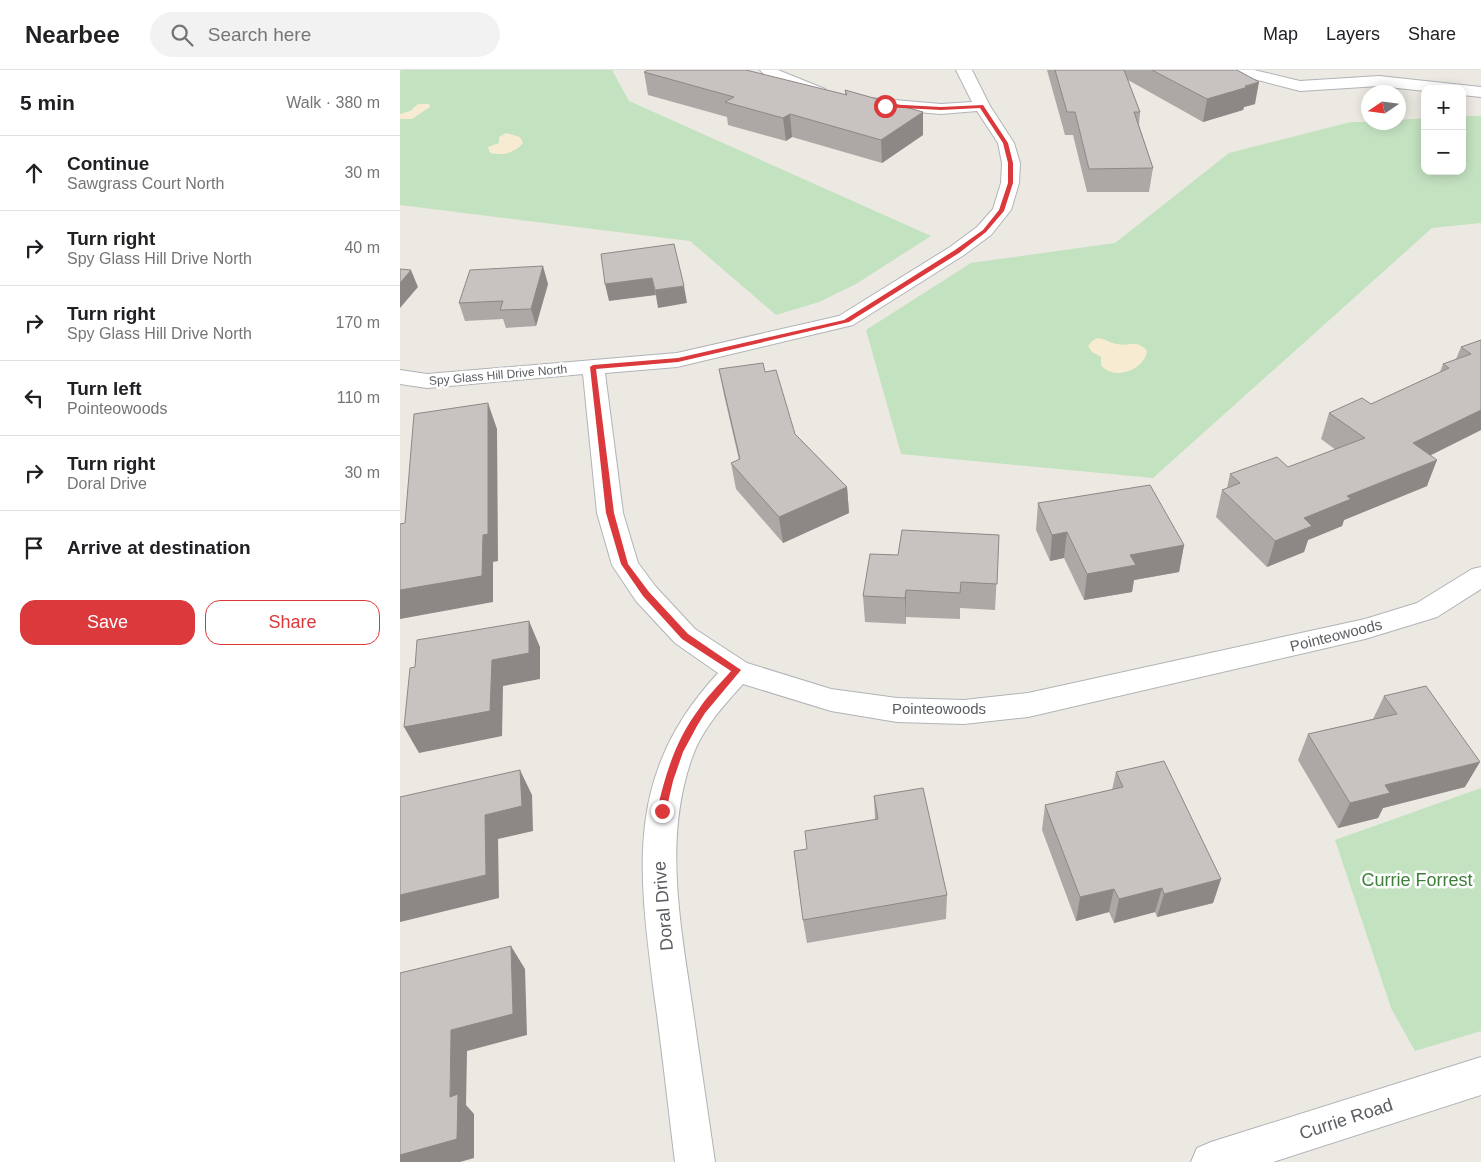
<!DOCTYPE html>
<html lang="en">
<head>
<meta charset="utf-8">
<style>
	:root { --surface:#fff; --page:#f2f2f2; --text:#202124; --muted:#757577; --line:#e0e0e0; --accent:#db393c }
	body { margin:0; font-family:Arial,sans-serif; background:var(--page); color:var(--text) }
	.controls { position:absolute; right:15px; top:15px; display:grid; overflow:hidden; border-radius:10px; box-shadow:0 2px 12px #0003 }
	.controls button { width:45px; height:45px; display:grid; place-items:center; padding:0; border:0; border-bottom:1px solid var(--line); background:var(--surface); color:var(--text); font:25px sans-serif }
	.compass { position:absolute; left:961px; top:15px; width:45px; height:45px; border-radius:50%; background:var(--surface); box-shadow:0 2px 12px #0003; rotate:257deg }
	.stop { position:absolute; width:15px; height:15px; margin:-11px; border:4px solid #db393c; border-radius:50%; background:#fff }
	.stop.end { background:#db393c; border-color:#fff; box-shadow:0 1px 5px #0008 }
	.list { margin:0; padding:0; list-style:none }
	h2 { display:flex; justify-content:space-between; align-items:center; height:65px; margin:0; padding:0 20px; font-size:21px }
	h2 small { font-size:16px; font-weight:400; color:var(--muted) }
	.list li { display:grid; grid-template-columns:32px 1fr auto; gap:15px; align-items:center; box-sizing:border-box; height:75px; padding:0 20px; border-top:1px solid var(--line) }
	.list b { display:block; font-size:19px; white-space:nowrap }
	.list p { margin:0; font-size:16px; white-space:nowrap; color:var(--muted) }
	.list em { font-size:16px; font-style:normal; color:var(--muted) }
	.actions { display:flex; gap:10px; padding:15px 20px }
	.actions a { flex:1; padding:11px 0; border:1px solid var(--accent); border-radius:15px; text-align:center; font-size:18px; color:var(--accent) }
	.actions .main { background:var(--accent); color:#fff }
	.icon { flex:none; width:28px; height:28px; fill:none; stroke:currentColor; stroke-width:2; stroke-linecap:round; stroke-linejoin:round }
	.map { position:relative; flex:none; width:1081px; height:1092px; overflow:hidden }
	header { display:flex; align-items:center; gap:30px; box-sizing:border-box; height:70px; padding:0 25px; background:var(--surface); border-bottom:1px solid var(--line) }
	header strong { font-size:24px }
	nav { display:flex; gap:28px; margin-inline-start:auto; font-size:18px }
	.search { width:350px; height:45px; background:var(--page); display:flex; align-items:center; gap:12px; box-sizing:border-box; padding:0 18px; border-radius:28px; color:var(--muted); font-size:19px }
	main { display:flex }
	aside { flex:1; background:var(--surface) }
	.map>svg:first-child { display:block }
</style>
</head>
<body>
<header>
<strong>Nearbee</strong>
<div class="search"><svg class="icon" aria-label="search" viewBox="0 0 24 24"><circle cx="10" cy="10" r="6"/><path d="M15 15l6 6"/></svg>Search here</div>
<nav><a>Map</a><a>Layers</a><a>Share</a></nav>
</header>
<main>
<aside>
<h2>5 min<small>Walk · 380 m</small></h2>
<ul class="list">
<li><svg class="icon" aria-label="ahead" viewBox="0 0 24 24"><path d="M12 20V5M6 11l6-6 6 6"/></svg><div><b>Continue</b><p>Sawgrass Court North</p></div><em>30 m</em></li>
<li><svg class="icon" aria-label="right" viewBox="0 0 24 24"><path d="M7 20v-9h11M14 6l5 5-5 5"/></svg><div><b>Turn right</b><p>Spy Glass Hill Drive North</p></div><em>40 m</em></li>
<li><svg class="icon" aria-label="right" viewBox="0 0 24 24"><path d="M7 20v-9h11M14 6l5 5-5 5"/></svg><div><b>Turn right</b><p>Spy Glass Hill Drive North</p></div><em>170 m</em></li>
<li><svg class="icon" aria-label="left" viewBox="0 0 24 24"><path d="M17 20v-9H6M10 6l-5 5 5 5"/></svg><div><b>Turn left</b><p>Pointeowoods</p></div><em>110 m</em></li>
<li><svg class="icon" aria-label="right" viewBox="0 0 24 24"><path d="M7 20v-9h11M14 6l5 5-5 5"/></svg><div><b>Turn right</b><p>Doral Drive</p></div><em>30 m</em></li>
<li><svg class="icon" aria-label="arrive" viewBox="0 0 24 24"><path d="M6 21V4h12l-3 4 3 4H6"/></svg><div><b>Arrive at destination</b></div></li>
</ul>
<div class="actions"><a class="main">Save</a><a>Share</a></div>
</aside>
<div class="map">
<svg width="1081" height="1092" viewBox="0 0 1081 1092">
	<rect width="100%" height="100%" fill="#ece9e2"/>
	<g fill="#c3e2c0">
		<polygon points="2,0 212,0 229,31 531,166 456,214 419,232 376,245 290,171 0,135 0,1"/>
		<polygon points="1062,46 1081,46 1081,153 1032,158 753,408 501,384 466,260 571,193 715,173 829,83 951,52 998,52 999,50 1025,48 1025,101 1062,101"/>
		<polygon points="1081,718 1081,961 1015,981 991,938 935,770"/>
	</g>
	<g fill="#f7ebd2">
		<polygon points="18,34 29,34 30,37 12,49 0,49 0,44 10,41"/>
		<path d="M 106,63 L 120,67 L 123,73 C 115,83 102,86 90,83 L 88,77 L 99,73 L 99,67 Z"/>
		<path d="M 698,268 C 706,269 710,273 717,274 C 729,277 738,269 747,281 C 744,301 713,311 701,295 L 701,287 L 692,282 L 688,276 L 693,270 Z"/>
	</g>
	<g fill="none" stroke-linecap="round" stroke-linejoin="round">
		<defs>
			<g id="minor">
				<path d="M 360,0 L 378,0 L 425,19 L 427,22 L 425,25 C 412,28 368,11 360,0 Z"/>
				<path d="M 556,0 L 572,0 L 590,36 L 614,73 L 620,93 L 619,113 L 611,140 L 591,165 L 564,185 L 453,255 L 277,297 L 205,303 L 223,443 L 238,493 L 256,517 L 295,559 L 347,593 L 431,619 L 497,628 L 564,630 L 628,623 L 965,549 L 1017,533 L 1072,499 L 1081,497 L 1081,519 L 1037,547 L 965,569 L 628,647 L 564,654 L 497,652 L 431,641 L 343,614 C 324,635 303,658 293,685 C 264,764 279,846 291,927 C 299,982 307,1037 315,1092 L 275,1092 C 268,1036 262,979 254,923 C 238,797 225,704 318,603 L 275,573 L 236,531 L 212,495 L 197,443 L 183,304 L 27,318 L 0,314 L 0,300 L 27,304 L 277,283 L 439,246 L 550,177 L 577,157 L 593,139 L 601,113 L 602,93 L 598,73 L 577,41 L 541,44 L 471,38 L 465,36 L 463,33 L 465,30 L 471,28 L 541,34 L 572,32 Z"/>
				<polygon points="828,0 854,0 900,11 979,6 1081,17 1081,27 1062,25 1062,19 1025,19 1025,21 979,16 900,21 831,3"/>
				<polygon points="1081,987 1081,1025 873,1092 791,1092 797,1078 811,1072"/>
			</g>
		</defs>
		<use href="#minor" stroke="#b0b3b7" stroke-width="2"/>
		<use href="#minor" fill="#fff" fill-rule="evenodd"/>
	</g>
	<g fill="#aca8a5">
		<polygon points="647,0 837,0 855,34 844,37 843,40 803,52 728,10 740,42 739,55 753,98 749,122 687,122 673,65 665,65"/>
		<polygon points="244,2 445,25 445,20 523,42 523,65 482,93 392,67 386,71 328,55 327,47 248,25"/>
		<polygon points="148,214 136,256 106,258 103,249 65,251 59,233"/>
		<polygon points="1081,270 1081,360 1031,385 1027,416 944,450 942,456 908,470 904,482 867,497 816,447 822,420 827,418 830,404 888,397 936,380 921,369 929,343 971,334 1040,302 1043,294 1056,289 1061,277"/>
		<polygon points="319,299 365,302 395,364 447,417 449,443 383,473 336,419 331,393 339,390 324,325"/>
		<polygon points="638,433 784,475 779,502 734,510 732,522 684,530 664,488 650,491 636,460"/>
		<polygon points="599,465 595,540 560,538 560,549 506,547 506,554 465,552 463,526 498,485"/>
		<polygon points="984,626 1065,717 983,738 978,748 938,758 898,690 908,664 973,649"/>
		<polygon points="716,702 821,809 813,833 757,847 755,842 714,853 709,842 676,851 642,760 645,735 712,720"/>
		<polygon points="474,726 547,825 546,849 407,873 403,850 407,779 475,749"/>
	</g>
	<g fill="#8c8886">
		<polygon points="859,12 855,34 844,37 843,40 803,52 807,29"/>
		<polygon points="523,42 523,65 482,93 481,70"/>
		<polygon points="390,44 392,67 386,71 383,48"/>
		<polygon points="143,196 148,214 136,256 131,239"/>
		<polygon points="11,200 18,217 0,238 0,213"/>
		<polygon points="252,208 256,225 209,231 205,214"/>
		<polygon points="284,216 287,233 258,238 255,220"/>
		<polygon points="88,333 97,359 98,491 93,492 93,532 0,549 0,520 83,465"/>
		<polygon points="1081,340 1081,360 1003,399 1013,373"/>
		<polygon points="1037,390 1027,416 944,450 942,456 908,470 904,482 867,497 875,471 904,448 947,426"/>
		<polygon points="447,417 449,443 383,473 379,447"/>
		<polygon points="667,462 664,488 650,491 652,465"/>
		<polygon points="784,475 779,502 734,510 732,522 684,530 687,504 730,485"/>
		<polygon points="506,520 506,554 505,528"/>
		<polygon points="129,551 140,577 140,609 103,616 102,666 19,683 4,657 92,590"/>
		<polygon points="1080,692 1065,717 983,738 978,748 938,758 950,733 985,715"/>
		<polygon points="120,700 132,725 133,761 98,769 99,828 0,852 0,825 85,745"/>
		<polygon points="821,809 813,833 757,847 764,824"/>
		<polygon points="762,818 755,842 714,853 719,829"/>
		<polygon points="714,819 709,842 676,851 680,827"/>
		<polygon points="111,876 125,899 127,965 67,981 66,1035 74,1044 74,1088 60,1092 0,1092 0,1085 50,1027 51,960"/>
	</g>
	<g fill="#c8c3c0" stroke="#8c8886">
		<polygon points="248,0 346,0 447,25 445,20 523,42 481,70 390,44 383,48 325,32 334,27 244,2"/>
		<polygon points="655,0 724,0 740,42 734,42 753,98 689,99 675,42 667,42"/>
		<polygon points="752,0 837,0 859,12 845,16 848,17 807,29"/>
		<polygon points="274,174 284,216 255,220 252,208 205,214 201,184"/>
		<polygon points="143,196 131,239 100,240 103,231 59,233 70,200"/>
		<polygon points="0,199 11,200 0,213"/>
		<polygon points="1081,270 1081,340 1013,373 1037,390 947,426 951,429 904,448 912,456 875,471 822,420 840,413 830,404 877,387 888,397 965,368 929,343 962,328 971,334 1049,298 1043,294 1071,284 1061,277"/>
		<polygon points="363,293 365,302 376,300 395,364 447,417 379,447 331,393 340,389 319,299"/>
		<polygon points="88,333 88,464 83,465 82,506 0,520 0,454 5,453 14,344"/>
		<polygon points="750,415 784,475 730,485 736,495 687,504 667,462 652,465 638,433"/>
		<polygon points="502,460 599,465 597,514 561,512 560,523 506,520 505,528 463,526 470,484 498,485"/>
		<polygon points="129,551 129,583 92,590 90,641 4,657 10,598 15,597 17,570"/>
		<polygon points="1026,616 1080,692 985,715 990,723 950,733 908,664 997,644 984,626"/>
		<polygon points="764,691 821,809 764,824 762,818 719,829 714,819 680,827 645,735 723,717 716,702"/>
		<polygon points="120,700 122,736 85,745 86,805 0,825 0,727"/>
		<polygon points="523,718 547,825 403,850 394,781 407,779 405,761 478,749 474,726"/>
		<polygon points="111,876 113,944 51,960 50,1027 58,1024 57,1069 0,1085 0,903"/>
	</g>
	<path fill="#db393c" d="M 485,34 L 541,37 L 583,35 L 608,73 L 613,93 L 613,113 L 604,141 L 586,162 L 559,183 L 449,252 L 278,292 L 196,299 L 214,443 L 228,494 L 249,522 L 288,564 L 341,600 L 305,643 L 297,656 L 283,682 L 273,711 L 266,741 L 262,745 L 257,741 C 265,705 276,669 299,639 C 308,625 321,613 331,601 L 282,569 L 243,526 L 221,494 L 206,443 L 190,297 L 193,295 L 278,288 L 444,250 L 555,180 L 583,160 L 599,140 L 608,113 L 608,93 L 603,73 L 580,38 L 541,40 L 483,37 Z"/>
	<g text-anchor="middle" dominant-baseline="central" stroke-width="5" stroke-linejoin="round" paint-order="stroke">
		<g font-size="12" fill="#5a5e62" stroke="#fff">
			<text transform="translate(98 305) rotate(-5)">Spy Glass Hill Drive North</text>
		</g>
		<g font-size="15" fill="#5a5e62" stroke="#fff">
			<text transform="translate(936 565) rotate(-14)">Pointeowoods</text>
			<text x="539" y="638">Pointeowoods</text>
		</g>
		<g font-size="18" fill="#3e803b" stroke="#fff">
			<text x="1017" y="810">Currie Forrest</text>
		</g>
		<g font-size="18" fill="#5a5e62" stroke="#fff">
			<text transform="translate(263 836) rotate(-95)">Doral Drive</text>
			<text transform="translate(946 1049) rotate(-18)">Currie Road</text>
		</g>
	</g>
</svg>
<div class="controls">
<button>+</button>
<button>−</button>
</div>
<svg class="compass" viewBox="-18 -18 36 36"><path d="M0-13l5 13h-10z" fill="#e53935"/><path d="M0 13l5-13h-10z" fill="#757577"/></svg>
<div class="stop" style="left:485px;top:36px"></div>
<div class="stop end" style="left:262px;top:741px"></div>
</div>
</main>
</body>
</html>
